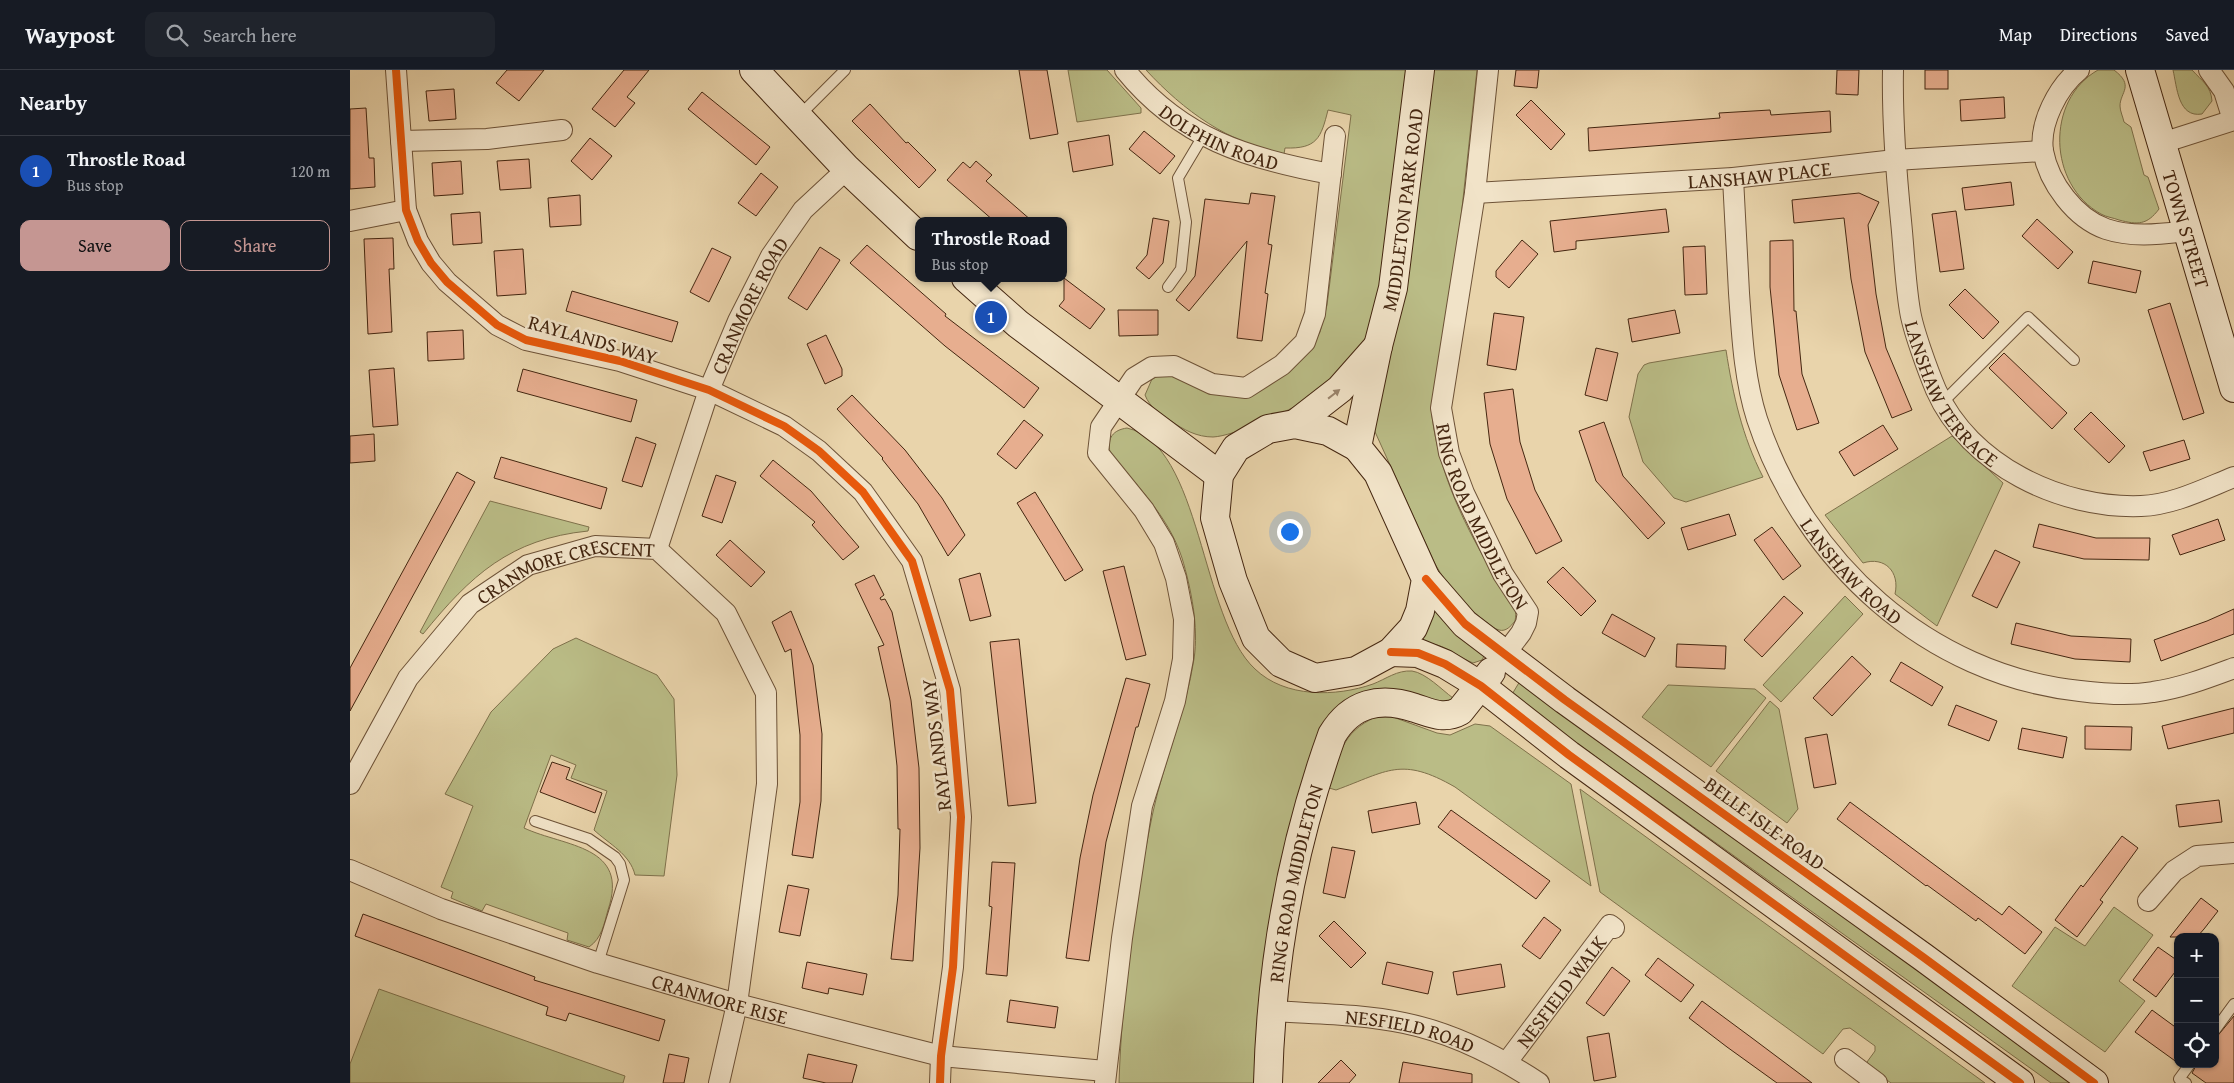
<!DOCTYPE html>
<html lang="en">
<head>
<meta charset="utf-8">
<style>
	:root { --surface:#171b24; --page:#20242c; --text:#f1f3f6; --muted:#9ea1a6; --line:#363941; --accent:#c59692 }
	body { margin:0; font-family:"Gentium Book Plus",serif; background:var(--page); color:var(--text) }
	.controls { position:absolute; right:15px; bottom:15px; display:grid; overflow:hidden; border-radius:10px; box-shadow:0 1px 4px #0004 }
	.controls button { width:45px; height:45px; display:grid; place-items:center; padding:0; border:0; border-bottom:1px solid var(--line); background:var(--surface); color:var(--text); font:25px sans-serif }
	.you { position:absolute; left:939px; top:461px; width:18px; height:18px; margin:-12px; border:4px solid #fff; border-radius:50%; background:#1a73e8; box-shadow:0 0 0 8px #1a73e833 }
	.badge { display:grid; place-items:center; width:32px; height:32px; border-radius:50%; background:var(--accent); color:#fff; font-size:16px; font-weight:700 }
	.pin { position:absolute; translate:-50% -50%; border:2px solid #fff; box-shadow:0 1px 5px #0006 }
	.popup { position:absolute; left:565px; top:147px; width:152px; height:65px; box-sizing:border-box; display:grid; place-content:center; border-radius:10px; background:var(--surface); filter:drop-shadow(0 1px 4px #0005); font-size:16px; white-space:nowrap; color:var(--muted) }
	.popup b { font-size:19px; color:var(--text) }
	.popup::after { content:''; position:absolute; left:50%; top:100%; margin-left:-10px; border:10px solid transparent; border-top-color:var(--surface) }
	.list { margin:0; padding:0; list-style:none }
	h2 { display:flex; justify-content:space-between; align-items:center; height:65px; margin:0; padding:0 20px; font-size:21px }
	h2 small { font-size:16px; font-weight:400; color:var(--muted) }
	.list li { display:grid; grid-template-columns:32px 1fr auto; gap:15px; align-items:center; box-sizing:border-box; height:70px; padding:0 20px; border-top:1px solid var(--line) }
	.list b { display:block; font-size:19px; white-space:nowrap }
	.list p { margin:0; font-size:16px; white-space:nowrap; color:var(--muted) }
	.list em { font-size:16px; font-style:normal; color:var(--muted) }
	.actions { display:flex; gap:10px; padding:15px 20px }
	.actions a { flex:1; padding:11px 0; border:1px solid var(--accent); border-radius:10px; text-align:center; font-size:18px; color:var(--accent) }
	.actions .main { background:var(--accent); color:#111 }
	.icon { flex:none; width:28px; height:28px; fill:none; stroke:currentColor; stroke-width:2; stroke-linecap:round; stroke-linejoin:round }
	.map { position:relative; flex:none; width:1884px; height:1013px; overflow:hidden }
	header { display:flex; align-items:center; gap:30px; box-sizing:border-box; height:70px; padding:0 25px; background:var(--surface); border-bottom:1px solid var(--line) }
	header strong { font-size:24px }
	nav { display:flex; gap:28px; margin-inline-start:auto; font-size:18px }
	.search { width:350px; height:45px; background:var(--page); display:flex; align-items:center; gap:12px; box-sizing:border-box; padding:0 18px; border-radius:10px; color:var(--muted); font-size:19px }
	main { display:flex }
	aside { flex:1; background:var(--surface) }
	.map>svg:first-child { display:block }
</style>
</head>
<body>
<header>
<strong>Waypost</strong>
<div class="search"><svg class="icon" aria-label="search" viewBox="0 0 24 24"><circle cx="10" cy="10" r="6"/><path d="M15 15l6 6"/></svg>Search here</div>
<nav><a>Map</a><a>Directions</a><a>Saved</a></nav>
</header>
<main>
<aside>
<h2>Nearby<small></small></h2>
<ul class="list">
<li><span class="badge" style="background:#1a4fb4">1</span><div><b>Throstle Road</b><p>Bus stop</p></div><em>120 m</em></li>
</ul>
<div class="actions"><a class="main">Save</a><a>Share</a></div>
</aside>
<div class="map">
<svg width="1884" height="1013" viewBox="0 0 1884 1013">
	<rect width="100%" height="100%" fill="#e9d4ab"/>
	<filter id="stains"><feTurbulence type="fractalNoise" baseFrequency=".004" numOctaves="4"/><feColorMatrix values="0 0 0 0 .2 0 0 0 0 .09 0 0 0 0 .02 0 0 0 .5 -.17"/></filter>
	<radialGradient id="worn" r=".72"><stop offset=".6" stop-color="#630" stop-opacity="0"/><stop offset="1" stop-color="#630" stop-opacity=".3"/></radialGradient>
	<g fill="#babc86" stroke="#7f714b">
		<polygon points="718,0 757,0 791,38 791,43 727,52"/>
		<path d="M 796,0 L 1056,0 L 1027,236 C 1022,256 1015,275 1002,292 C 995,301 962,327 952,333 C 933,343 884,366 863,367 C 847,367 834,360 821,351 C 810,343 800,338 795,325 L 802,309 L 810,305 L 820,305 L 855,321 L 906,320 L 929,309 L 958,283 L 970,262 L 977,235 L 1001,45 L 978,40 C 971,68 967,79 935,78 L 934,84 C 878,73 834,41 796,0 Z"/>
		<path d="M 1083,0 L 1127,0 L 1108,175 L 1082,346 C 1089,404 1116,459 1146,508 C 1155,522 1169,534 1165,551 C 1161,556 1156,562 1149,560 C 1144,559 1139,554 1136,552 C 1114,535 1099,518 1085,494 L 1021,353 L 1028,308 L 1047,256 L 1052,233 Z"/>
		<path d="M 1748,0 L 1764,0 C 1785,16 1770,22 1770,36 C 1770,41 1773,47 1774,52 L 1781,57 L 1794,105 L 1798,107 L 1809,139 C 1797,155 1788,155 1769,150 C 1764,148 1756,147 1751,144 C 1698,115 1695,30 1748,0 Z"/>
		<path d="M 1823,0 L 1842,0 C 1852,11 1861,16 1862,31 L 1852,44 C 1828,48 1827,17 1823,0 Z"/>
		<path d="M 1376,280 C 1383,325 1392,366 1413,407 L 1336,432 L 1324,428 L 1293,392 L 1279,347 L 1288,304 L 1294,295 L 1299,293 Z"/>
		<path d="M 777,358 C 852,375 850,548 905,599 C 935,628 986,627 1023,614 C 1036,609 1047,600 1062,601 C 1076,603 1092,620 1103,628 L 1098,633 L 986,642 L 908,1013 L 769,1013 C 772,922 784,832 803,742 C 814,691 836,641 844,589 C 849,557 841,518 832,488 C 818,445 786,416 760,382 C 757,368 763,360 777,358 Z"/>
		<path d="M 1602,366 L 1653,413 L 1587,556 L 1545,524 C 1550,502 1535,486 1513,493 L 1475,445 Z"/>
		<path d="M 140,431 L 239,457 L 238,461 C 160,469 121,505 73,564 L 70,562 Z"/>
		<polygon points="1495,526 1513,544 1431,632 1413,615"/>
		<path d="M 1084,536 L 1135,584 L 1132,590 L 1123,593 C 1098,582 1098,574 1067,572 Z"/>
		<path d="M 226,568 L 307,605 L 324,629 L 327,705 L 314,806 L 285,805 C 280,784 259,774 244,760 L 257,721 L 221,708 L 226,695 L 201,685 L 174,758 C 215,777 280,775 258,840 C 254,854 252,868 239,877 L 217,870 L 218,863 L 136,834 L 132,841 L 101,828 L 103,822 L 91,817 L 123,736 L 95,724 L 141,642 L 203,579 Z"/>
		<polygon points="1173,606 1735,1013 1701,1013 1161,626"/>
		<polygon points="1318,615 1405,619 1416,628 1361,697 1292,647"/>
		<polygon points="1420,631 1429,639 1448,739 1437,753 1366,701"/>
		<path d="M 1026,647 L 1043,647 L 1087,663 L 1100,665 L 1125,654 L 1140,656 L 1221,714 L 1241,816 L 1105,717 C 1051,686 1038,701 986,720 L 979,718 C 989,686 991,662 1026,647 Z"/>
		<polygon points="1230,719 1635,1013 1541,1013 1517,996 1517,992 1525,981 1525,976 1500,958 1493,959 1473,984 1250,822"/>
		<polygon points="1764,837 1803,865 1769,911 1795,931 1755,982 1662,916 1705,857 1735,876"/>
		<polygon points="29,919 275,1006 273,1013 0,1013 0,994"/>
	</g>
	<g fill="#e7ae8f" stroke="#442610">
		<polygon points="157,0 194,0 169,31 146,13"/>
		<polygon points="274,0 299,0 277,27 285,33 265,57 242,39"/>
		<polygon points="669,0 697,0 708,64 680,69"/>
		<polygon points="1166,0 1189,0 1187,18 1164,16"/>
		<polygon points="1487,0 1509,0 1508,25 1486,24"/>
		<rect x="1575" y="0" width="23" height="19"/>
		<polygon points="104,19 106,49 79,51 76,21"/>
		<polygon points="352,22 420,77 406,95 338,39"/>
		<polygon points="1654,27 1655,48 1611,51 1610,30"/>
		<polygon points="1181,30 1215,64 1201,80 1166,45"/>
		<polygon points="520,34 556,73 558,72 586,100 569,118 502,51"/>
		<polygon points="16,38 19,88 24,88 25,117 0,119 0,39"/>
		<polygon points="1420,40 1421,45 1480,41 1481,62 1239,81 1238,58 1370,48 1369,43"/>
		<polygon points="794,61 825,86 810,104 779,79"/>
		<polygon points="759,65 763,95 723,102 718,72"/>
		<polygon points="240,68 262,86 242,110 221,91"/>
		<polygon points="179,89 181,118 150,120 147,91"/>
		<polygon points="111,91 113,124 84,126 82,93"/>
		<polygon points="626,91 642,105 636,111 682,151 644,151 597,110 613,92 620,98"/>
		<polygon points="411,103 428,117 406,146 388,133"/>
		<polygon points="1661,112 1664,135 1615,140 1612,118"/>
		<polygon points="901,123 925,126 918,174 922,175 915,223 918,224 912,271 887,268 897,171 839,241 826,230 845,206 855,129 899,134"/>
		<polygon points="1509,123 1529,132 1518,155 1526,224 1536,278 1562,340 1542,348 1515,282 1501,209 1494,148 1444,153 1442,130"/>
		<polygon points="230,125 231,155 200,157 198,128"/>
		<polygon points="1316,139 1319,162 1226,171 1226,179 1204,182 1200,151"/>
		<polygon points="1606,141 1614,199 1590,202 1582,144"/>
		<polygon points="130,142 132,173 103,175 101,144"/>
		<polygon points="803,148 819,151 813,193 799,209 786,198 797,185"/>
		<polygon points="1687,149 1723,182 1708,199 1672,166"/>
		<polygon points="43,168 44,199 39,199 42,262 18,264 14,169"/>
		<polygon points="1172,170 1188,184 1159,218 1146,207 1146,201"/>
		<polygon points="1443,170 1444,241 1446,241 1452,304 1469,353 1447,360 1429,305 1420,217 1420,171"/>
		<polygon points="517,175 596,244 595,246 689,318 674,338 595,276 500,193"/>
		<polygon points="1355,176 1357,224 1335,225 1333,177"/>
		<polygon points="470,177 490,190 457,240 438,228"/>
		<polygon points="362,178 381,187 359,232 340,222"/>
		<polygon points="173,179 176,224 147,226 144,181"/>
		<polygon points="1743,191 1791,201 1786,223 1738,213"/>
		<polygon points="714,208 755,239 740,259 709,236 714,230"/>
		<polygon points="1615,219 1649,252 1633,269 1599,235"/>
		<polygon points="222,221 328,252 322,272 216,241"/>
		<polygon points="1820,233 1854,343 1833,350 1798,240"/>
		<polygon points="768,240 808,240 808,265 769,266"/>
		<polygon points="1325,240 1330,263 1282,272 1278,249"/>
		<polygon points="1144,243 1174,247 1166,300 1137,295"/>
		<polygon points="113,260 114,289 78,291 77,262"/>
		<polygon points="476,265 492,299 492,306 475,314 457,274"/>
		<polygon points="1246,278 1268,283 1257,331 1235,325"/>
		<polygon points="1654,283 1717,343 1702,359 1639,298"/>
		<polygon points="44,298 48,355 23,357 19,300"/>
		<polygon points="173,299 287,330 281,352 167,321"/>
		<polygon points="1163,319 1170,372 1185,420 1212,471 1186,484 1157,429 1140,374 1134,323"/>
		<polygon points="502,325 555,380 592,428 615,465 598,486 568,434 532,389 533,388 487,339"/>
		<polygon points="1741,342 1775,376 1759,393 1724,359"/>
		<polygon points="674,350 693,365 666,399 647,384"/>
		<polygon points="1254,352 1273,406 1315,453 1298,469 1246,411 1229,361"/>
		<polygon points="1533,355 1548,379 1504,406 1489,382"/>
		<polygon points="24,364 25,391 0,393 0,366"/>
		<polygon points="286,367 306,374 292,417 272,411"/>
		<polygon points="1834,370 1840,389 1800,401 1793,382"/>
		<polygon points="151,387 257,418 251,439 144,408"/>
		<polygon points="423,390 461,421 509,477 493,490 462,455 465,452 410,406"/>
		<polygon points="107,402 125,412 0,641 0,598"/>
		<polygon points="366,405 386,412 372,453 352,446"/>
		<polygon points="685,422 733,500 715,511 667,433"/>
		<polygon points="1379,444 1386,465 1338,480 1331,458"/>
		<polygon points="1868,449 1875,470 1830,485 1822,465"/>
		<polygon points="1689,454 1746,468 1800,468 1799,490 1734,489 1683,477"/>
		<polygon points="1422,457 1451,496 1433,510 1404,470"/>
		<polygon points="380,470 415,502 401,517 366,485"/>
		<polygon points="1645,480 1670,492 1647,538 1622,526"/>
		<polygon points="774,496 796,585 776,590 753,501"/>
		<polygon points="1213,497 1246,531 1231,546 1197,512"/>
		<polygon points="630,503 641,546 620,551 609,509"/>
		<polygon points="524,505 534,525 530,528 531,530 535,529 542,542 561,630 569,698 570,778 563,891 541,889 548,825 550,759 548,759 547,696 540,631 528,577 534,575 505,514"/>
		<polygon points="1434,526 1453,543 1412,587 1394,570"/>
		<polygon points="1884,539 1884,564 1811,591 1804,570 1857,551"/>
		<polygon points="441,541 463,595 472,664 471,731 463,788 442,785 450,732 450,665 441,579 435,582 422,552"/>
		<polygon points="1262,544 1305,568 1295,587 1252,563"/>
		<polygon points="1666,553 1721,566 1781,569 1780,592 1725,589 1661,574"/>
		<polygon points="669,569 686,733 658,736 640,572"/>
		<polygon points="1327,574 1376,576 1375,599 1326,597"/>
		<polygon points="1502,586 1521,604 1482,646 1463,628"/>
		<polygon points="1551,592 1593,617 1582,636 1540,611"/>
		<polygon points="776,608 800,614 788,657 786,657 756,772 739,891 716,888 730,788 743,725"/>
		<polygon points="1606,635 1647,651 1639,671 1598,655"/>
		<polygon points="1884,638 1884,663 1818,679 1812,656"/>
		<polygon points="1735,656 1782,657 1781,680 1735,679"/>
		<polygon points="1672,658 1717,667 1713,688 1668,679"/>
		<polygon points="1477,664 1486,714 1464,718 1455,668"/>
		<polygon points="202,692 220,698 216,709 252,723 245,743 190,722"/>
		<polygon points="1869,730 1872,752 1829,757 1826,735"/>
		<polygon points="1066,732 1070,754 1022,763 1018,741"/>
		<polygon points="1500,732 1652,845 1659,836 1692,862 1675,884 1628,848 1626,851 1577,815 1576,816 1487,749"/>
		<polygon points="1101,740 1200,811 1186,829 1088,757"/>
		<polygon points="1772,766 1788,778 1750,830 1753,832 1727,867 1705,850 1731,815 1733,817"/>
		<polygon points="982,777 1005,781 995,828 973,823"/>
		<polygon points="642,792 665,793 657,906 636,904 642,837 639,836"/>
		<polygon points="438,815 459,819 450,866 429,862"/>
		<polygon points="1851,828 1868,841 1854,859 1847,867 1820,867"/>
		<polygon points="13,844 185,907 184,910 315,950 309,971 219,943 216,951 196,945 198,937 5,866"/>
		<polygon points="1194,847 1211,860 1190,889 1172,876"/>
		<polygon points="984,851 1016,883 1001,898 969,866"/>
		<polygon points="1808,877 1828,891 1828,898 1806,927 1783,910"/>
		<polygon points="1308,888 1344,915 1331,932 1295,905"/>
		<polygon points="457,892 517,904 513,925 479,918 478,924 452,918"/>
		<polygon points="1037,892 1083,902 1078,924 1032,914"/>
		<polygon points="1151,894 1155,917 1107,925 1103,902"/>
		<polygon points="1262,897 1280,911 1254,946 1236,933"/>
		<polygon points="660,930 708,937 705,958 657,952"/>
		<polygon points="1352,931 1402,968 1462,1013 1427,1013 1377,977 1339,948"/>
		<polygon points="1802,940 1828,959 1828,993 1785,962"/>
		<polygon points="1884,946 1884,1013 1856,1013 1842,1003 1847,994 1865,994 1865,969"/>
		<polygon points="1259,963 1266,1007 1244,1011 1237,967"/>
		<polygon points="319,984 339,988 334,1013 313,1013"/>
		<polygon points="458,984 507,995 502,1013 476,1013 453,1008"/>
		<polygon points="991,990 1006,1005 999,1013 968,1013"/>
		<polygon points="1053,992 1122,1004 1122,1013 1049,1013"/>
	</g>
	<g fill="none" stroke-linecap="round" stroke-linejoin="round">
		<defs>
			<g id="lane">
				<polyline points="449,46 495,0"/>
				<polyline points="818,217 831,199 836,152 828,108 853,66"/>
				<polyline points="1593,332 1678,247 1724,290"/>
				<polyline points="185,751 239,769 265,787 270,794 274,810 248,893"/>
				<polyline points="1865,960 1884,934"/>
				<polyline points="1836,1013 1829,1009 1840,994"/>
			</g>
			<g id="street">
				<polyline points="46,0 56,140 68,171 81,193 97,212 147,255 176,270 270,291 359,320 434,356 469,381 513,422 562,491 600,620 611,747 603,897 591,986 590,1013"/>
				<path id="s1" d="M 775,0 C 830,68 898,89 981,104"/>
				<path id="s2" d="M 1138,0 L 1125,123 L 1091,338 L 1099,383 L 1114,423 L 1153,504 L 1178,542 L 1176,553 L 1171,563 L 1155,584"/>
				<path id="s3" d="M 1543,0 C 1542,50 1546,101 1551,151 C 1554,180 1555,211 1560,241 C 1563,260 1578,301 1586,320 C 1619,395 1711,439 1791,436 C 1823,435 1854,419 1884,407"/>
				<path d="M 1729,0 C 1708,17 1689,53 1693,81 C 1699,113 1725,148 1756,159 C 1783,168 1811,164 1839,161"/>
				<polyline points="1859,0 1874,21 1883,50"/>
				<polyline points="51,71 137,69 212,60"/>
				<polyline points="1812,73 1884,50"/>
				<path id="s4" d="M 1383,108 C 1385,146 1387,184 1389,223 C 1392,265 1394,308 1407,349 C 1454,492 1578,605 1730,621 C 1754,624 1779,626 1803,622 C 1831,618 1857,608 1884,598"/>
				<path id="s5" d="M 1125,123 L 1383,108 L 1545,90 L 1693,81"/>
				<polyline points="0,151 56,140"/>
				<path id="s6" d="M 307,479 L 359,320 L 388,251 L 421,186 L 453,140 L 497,99"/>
				<path id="s7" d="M 0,714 L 58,608 L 120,534 L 178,495 L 245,476 L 307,479 L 376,543 L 416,623 L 417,714 L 387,934 L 369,1013"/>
				<path id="s8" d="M 0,800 L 91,839 L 248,893 L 387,934 L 591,986 L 755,1001"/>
				<polyline points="1798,831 1824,801 1847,786 1884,783"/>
				<path id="s9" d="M 922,941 C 966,944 1011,944 1054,953 C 1103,963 1148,986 1189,1013"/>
				<polyline points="1495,989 1527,1013"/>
				<path id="s10" d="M 1157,992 L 1260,855 L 1264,858"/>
				<polyline points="755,1013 772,868 792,736 825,631 833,589 834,549 826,508 814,473 794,440 748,383 751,357 784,308 802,297 824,296 862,314 896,318 932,295 955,272 965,244 985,66"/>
			</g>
			<g id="secondary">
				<polyline points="404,0 497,99 568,166"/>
				<path id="s11" d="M 1790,0 L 1884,318"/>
				<polyline points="616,208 668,254 869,405"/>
				<polygon points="945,354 978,361 1007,377 1028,403 1076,509 1070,541 1063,558 1041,582 1006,601 965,608 931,593 906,568 883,511 865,448 869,405 886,378 918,359"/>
				<polyline points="945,354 990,319 1028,276"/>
				<path id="s12" d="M 1007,377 L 1028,276 L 1043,218 L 1070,0"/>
				<polyline points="1076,509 1115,554 1215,630 1573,887 1744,1013"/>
				<polyline points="1041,582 1068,583 1095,594 1131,616 1219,685 1670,1013"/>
				<path id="s13" d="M 918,1013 C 921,895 942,776 982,665 C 1001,633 1030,626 1065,638 C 1081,643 1094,650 1110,641 L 1141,602"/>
			</g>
		</defs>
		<use href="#lane" stroke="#6d5237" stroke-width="12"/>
		<use href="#street" stroke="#6d5237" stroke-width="22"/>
		<use href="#secondary" stroke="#442610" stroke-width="30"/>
		<use href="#lane" stroke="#f1e3c8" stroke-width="10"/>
		<use href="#street" stroke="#f1e3c8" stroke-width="20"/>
		<use href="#secondary" stroke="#f1e3c8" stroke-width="28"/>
		<defs>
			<g id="cycleway">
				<polyline points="46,0 56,140 68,171 81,193 97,212 147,255 176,270 270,291 359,320 434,356 469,381 513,422 562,491 600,620 611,747 603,897 591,986 590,1013"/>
				<polyline points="1076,509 1115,554 1215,630 1573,887 1744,1013"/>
				<polyline points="1041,582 1068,583 1095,594 1131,616 1219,685 1670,1013"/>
			</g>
		</defs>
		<use href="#cycleway" stroke="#f1e3c8" stroke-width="11"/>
		<use href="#cycleway" stroke="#e8590c" stroke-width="8"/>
	</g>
	<defs><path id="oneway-solid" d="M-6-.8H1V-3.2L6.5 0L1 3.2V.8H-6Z" transform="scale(1.25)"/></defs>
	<use fill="#9a846c" href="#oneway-solid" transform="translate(984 324) rotate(-38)"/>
	<g text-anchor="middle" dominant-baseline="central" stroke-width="5" stroke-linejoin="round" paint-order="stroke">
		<g font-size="20" fill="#442610" stroke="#f1e3c8">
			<text stroke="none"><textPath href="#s1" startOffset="118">DOLPHIN ROAD</textPath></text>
			<text stroke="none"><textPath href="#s5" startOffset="285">LANSHAW PLACE</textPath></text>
			<text stroke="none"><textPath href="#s12" startOffset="242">MIDDLETON PARK ROAD</textPath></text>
			<text stroke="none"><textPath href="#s11" startOffset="166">TOWN STREET</textPath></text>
			<text stroke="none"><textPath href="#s6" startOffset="261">CRANMORE ROAD</textPath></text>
			<text transform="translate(243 269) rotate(16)">RAYLANDS WAY</text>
			<text stroke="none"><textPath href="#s3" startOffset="336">LANSHAW TERRACE</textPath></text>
			<text stroke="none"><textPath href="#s2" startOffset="458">RING ROAD MIDDLETON</textPath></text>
			<text stroke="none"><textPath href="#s4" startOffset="424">LANSHAW ROAD</textPath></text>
			<text stroke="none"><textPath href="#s7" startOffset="322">CRANMORE CRESCENT</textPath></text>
			<text transform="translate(586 675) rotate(-97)">RAYLANDS WAY</text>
			<text transform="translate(1415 753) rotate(36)">BELLE ISLE ROAD</text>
			<text stroke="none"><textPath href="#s13" startOffset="202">RING ROAD MIDDLETON</textPath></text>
			<text stroke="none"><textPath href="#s10" startOffset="89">NESFIELD WALK</textPath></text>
			<text stroke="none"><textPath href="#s8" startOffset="392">CRANMORE RISE</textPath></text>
			<text stroke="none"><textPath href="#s9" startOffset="140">NESFIELD ROAD</textPath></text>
		</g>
	</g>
	<rect width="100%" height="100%" filter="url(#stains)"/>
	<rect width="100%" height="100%" fill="url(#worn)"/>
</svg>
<div class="controls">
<button>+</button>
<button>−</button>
<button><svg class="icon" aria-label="locate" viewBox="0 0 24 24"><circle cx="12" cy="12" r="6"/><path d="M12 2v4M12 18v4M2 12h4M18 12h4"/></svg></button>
</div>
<div class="you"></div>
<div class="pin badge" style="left:641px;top:247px;background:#1a4fb4">1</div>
<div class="popup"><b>Throstle Road</b>Bus stop</div>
</div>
</main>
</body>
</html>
